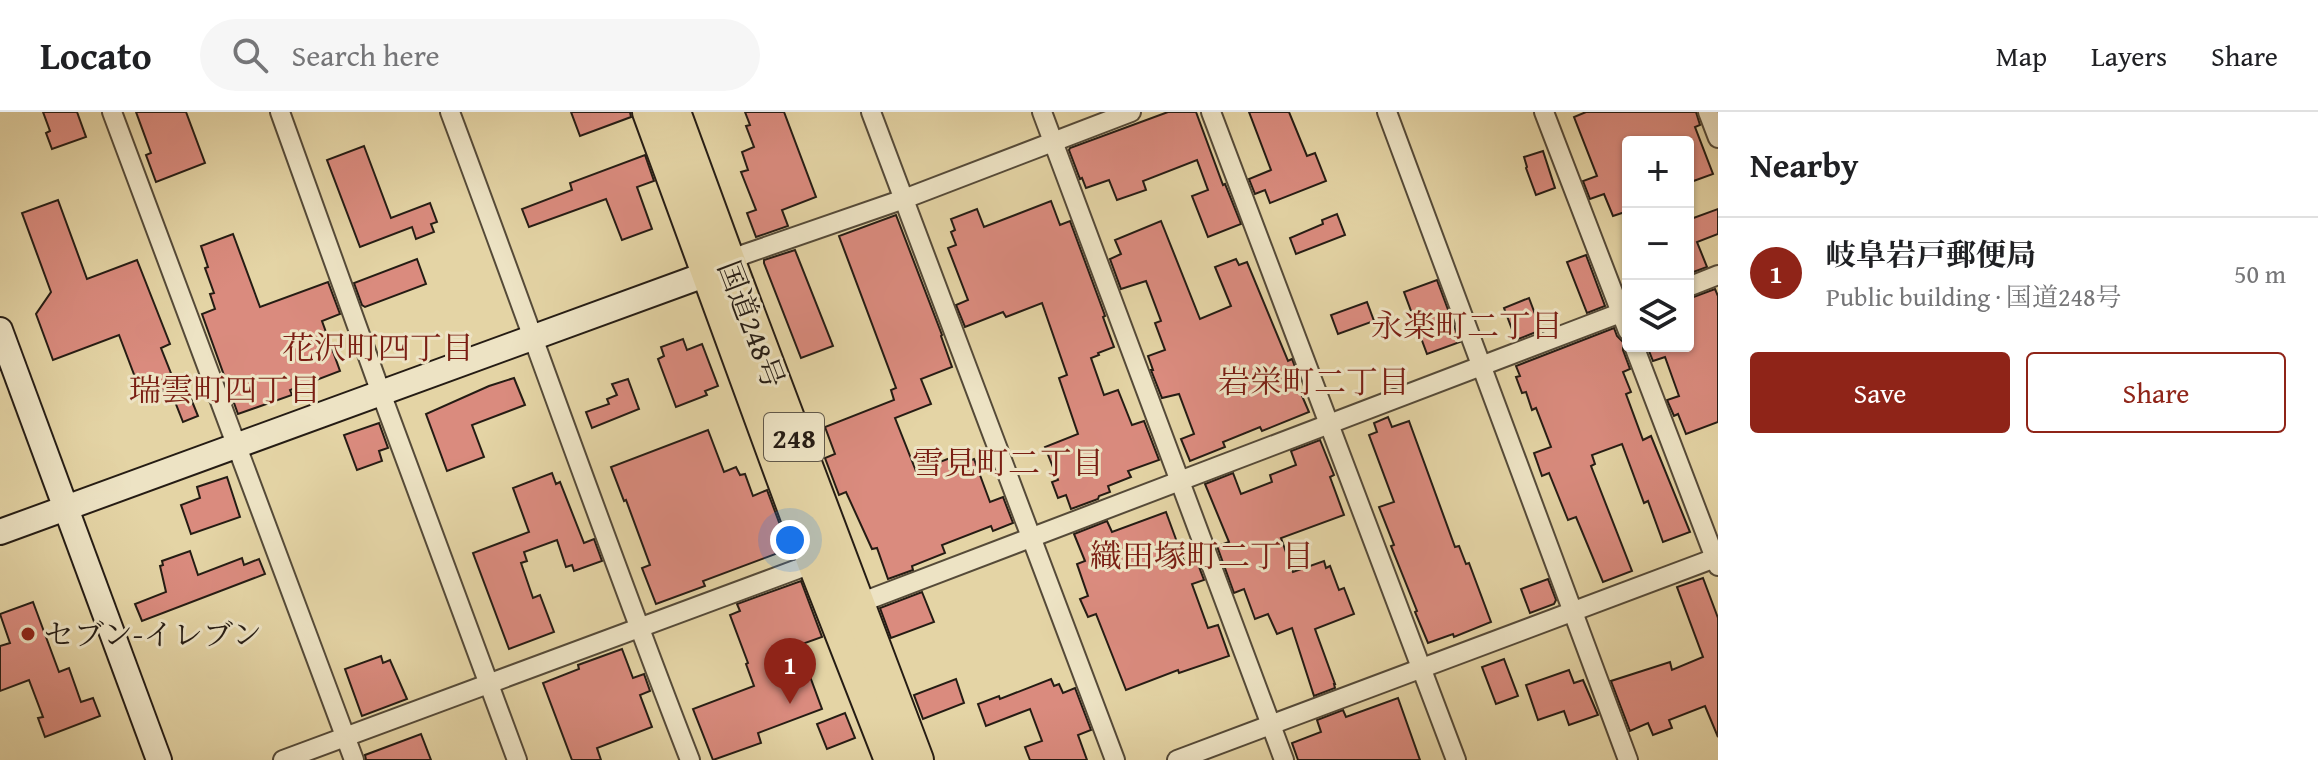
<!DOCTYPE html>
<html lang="en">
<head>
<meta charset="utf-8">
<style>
	:root { --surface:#fff; --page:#f6f6f6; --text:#202124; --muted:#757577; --line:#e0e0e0; --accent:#8f2418 }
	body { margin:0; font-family:"Gentium Book Plus","Noto Serif JP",serif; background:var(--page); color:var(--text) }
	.controls { position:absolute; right:24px; top:24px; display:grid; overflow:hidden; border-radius:8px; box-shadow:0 2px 6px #0004 }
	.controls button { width:72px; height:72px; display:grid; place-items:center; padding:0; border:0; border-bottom:2px solid var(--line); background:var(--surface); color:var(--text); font:40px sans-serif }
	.you { position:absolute; left:790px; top:428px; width:28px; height:28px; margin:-20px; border:6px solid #fff; border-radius:50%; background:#1a73e8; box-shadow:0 0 0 12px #1a73e833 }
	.badge { display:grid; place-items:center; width:52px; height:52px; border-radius:50%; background:var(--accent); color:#fff; font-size:26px; font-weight:700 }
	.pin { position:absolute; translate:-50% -66px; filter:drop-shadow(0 2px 4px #0008) }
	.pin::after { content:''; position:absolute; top:42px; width:28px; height:24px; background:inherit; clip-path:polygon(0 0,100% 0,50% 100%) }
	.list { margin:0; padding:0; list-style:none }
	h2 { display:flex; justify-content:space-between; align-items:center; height:104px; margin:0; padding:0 32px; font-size:34px }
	h2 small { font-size:26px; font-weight:400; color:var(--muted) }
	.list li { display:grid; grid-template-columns:52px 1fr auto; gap:24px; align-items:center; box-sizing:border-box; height:112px; padding:0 32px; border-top:2px solid var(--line) }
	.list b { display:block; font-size:30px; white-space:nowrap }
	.list p { margin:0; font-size:26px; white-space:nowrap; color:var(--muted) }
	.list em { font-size:26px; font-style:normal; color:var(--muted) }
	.actions { display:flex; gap:16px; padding:24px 32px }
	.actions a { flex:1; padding:18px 0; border:2px solid var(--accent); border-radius:8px; text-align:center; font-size:28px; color:var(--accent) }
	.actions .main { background:var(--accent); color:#fff }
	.icon { flex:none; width:44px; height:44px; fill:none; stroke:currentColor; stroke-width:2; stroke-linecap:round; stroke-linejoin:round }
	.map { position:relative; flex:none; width:1718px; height:648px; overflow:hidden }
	header { display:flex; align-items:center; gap:48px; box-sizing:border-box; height:112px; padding:0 40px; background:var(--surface); border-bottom:2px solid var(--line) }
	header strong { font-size:38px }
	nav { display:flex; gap:44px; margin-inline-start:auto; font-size:28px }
	.search { width:560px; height:72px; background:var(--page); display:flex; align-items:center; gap:20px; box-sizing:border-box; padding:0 28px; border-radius:44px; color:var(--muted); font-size:30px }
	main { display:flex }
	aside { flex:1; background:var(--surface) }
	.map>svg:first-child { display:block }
</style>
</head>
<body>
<header>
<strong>Locato</strong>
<div class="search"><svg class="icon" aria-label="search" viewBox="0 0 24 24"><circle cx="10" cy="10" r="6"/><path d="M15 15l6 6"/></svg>Search here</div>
<nav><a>Map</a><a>Layers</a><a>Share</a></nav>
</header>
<main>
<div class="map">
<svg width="1718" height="648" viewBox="0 0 1718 648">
	<rect width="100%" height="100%" fill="#e4d4a5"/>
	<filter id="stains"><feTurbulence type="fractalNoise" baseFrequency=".0025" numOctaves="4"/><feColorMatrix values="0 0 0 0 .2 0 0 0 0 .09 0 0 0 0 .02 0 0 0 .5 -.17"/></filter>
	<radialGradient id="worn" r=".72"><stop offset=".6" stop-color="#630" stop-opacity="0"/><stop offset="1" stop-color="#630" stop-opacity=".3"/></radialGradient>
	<g fill="#da8b7e" stroke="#251c14" stroke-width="2">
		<polygon points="43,0 77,0 86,25 52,37 46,21 50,19"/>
		<polygon points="136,0 186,0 205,51 156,70 146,43 151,41"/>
		<polygon points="571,0 630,0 631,5 580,24"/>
		<polygon points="745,0 784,0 816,85 782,98 788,114 756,125 747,101 756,98 741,60 748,58 742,40 754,35 746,14 750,13"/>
		<polygon points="1168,0 1196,0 1223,73 1225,72 1241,112 1208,125 1192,84 1208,78 1197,48 1143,69 1146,78 1117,88 1109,68 1086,76 1082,66 1080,67 1069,38 1070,36"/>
		<polygon points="1249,0 1289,0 1307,44 1315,41 1326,69 1270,91 1265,78 1255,82 1249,67 1271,58"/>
		<polygon points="1586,0 1696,0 1700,13 1695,15 1713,62 1688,71 1688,30 1628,30 1628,99 1613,104 1604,82 1590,87 1583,69 1597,64 1574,5"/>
		<polygon points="364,34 391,106 430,91 437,110 431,112 434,120 416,127 412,115 360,135 327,48"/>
		<polygon points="1543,39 1555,76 1536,83 1526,56 1527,55 1524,45"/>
		<polygon points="645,43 654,69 637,75 652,117 622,128 606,87 529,115 522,97 572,78 570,71"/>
		<polygon points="58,88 87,167 137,148 170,232 161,236 176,274 143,286 119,223 53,248 36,202 51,180 22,101"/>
		<polygon points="1051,89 1060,113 1070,109 1104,201 1105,204 1103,205 1114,235 1098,241 1099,243 1091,246 1104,283 1118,278 1132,313 1144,309 1159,348 1128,359 1131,365 1108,374 1110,380 1099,384 1098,387 1071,397 1066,383 1058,386 1052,370 1058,368 1045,335 1078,322 1059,266 1067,263 1042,191 1006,205 1003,200 965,215 956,193 968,188 948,136 956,133 951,120 955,118 951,107 977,97 984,115"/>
		<polygon points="1718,97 1718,122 1697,130 1707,155 1688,162 1688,108"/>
		<polygon points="1337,102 1345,123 1296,142 1290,126 1323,112 1322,108"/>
		<polygon points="896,103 942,223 941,224 952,255 921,267 931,292 895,306 916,359 966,340 969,349 974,347 990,390 1003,385 1013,411 993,419 991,414 942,433 945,441 912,454 913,458 888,467 877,436 872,437 846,380 839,383 825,346 835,342 825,315 894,288 891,278 896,276 839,124"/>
		<polygon points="1161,109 1200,207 1231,194 1215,155 1236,147 1239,153 1247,150 1288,249 1292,247 1300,268 1296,270 1309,300 1262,319 1260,315 1223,330 1225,335 1190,349 1181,327 1194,322 1179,282 1162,286 1151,258 1153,258 1148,244 1165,238 1155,211 1161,209 1146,169 1121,177 1110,147 1121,142 1115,128"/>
		<polygon points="233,122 260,195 328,170 340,202 322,209 340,259 290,278 292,283 238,302 202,202 215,197 210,182 214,181 205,156 208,155 201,134"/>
		<polygon points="795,138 833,234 801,246 764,151 764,148"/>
		<polygon points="1586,143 1605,194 1587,201 1567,150"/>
		<polygon points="417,147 426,172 365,195 362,193 354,171"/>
		<polygon points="1437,168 1460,230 1427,242 1404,180"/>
		<polygon points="1715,177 1718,184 1718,310 1686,322 1678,302 1674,304 1667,288 1679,284 1665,245 1653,249 1647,234 1688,234 1688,187"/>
		<polygon points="1529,186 1541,218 1516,228 1504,196"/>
		<polygon points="1367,190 1374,209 1338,222 1331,203"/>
		<polygon points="1614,216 1617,224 1623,230 1623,238 1630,257 1623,260 1631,280 1626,282 1643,328 1651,324 1690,420 1663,430 1648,389 1644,391 1622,332 1592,343 1595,352 1591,354 1632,459 1603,470 1576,405 1568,408 1549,361 1542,364 1534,341 1551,335 1536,296 1532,298 1526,280 1522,281 1516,265 1520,264 1516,254"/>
		<polygon points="683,227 687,238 702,232 718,274 705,279 707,283 676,295 658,247 664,244 661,235"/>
		<polygon points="514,266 525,293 472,313 484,345 447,359 426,302 489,274"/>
		<polygon points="628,267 639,297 592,316 586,300 609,292 607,287 617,283 612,272"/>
		<polygon points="185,272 198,304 183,310 170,277"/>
		<polygon points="1388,305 1392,315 1409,309 1455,435 1459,434 1466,452 1469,451 1491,510 1454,525 1453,522 1428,531 1415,500 1417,499 1391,434 1394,433 1379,395 1394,390 1369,323 1377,320 1374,311"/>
		<polygon points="379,311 388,336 379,339 382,349 357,358 344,323"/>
		<polygon points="708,318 724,360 736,355 740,363 745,362 753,384 767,378 789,437 703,469 705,474 656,492 642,456 650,453 626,388 624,389 611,355"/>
		<polygon points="1320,328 1334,363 1330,365 1344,403 1281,426 1293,460 1324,449 1326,456 1330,454 1339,478 1344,476 1354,502 1315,517 1335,572 1334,572 1335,576 1314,584 1292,516 1277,522 1268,502 1255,507 1244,477 1234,481 1217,434 1229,430 1205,372 1233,361 1241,382 1272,370 1270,363 1296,353 1291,339"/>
		<polygon points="552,361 556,372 560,370 584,431 594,427 602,449 574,459 572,453 566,455 557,428 524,440 527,449 521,451 533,486 540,483 554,520 509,537 473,441 529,420 513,376"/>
		<polygon points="227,365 240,405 191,422 181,393 200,386 197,375"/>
		<polygon points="1166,400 1185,452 1196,447 1204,468 1192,472 1208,516 1218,513 1229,544 1179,561 1178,558 1126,578 1096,502 1088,505 1080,487 1088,484 1077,452 1085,449 1074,422 1107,409 1112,420"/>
		<polygon points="190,439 198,463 242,446 244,453 259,447 265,462 142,509 135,492 166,480 160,454 163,453 162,449"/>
		<polygon points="1703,466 1718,506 1718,625 1705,594 1669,608 1672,616 1653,623 1648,611 1630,619 1611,569 1670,550 1672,558 1703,545 1677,475"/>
		<polygon points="1548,467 1556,488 1554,492 1530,501 1521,477"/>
		<polygon points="801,469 822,525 802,532 812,558 808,559 822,597 758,621 761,631 713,648 693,597 754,574 746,552 748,551 730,503 740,499 737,492"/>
		<polygon points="922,480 934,510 891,526 880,496"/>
		<polygon points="33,490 59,560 69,556 81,590 93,586 100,604 45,625 38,606 43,605 29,568 0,579 0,534 10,531 0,502"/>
		<polygon points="622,537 633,566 644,562 650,579 640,583 652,615 597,636 601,648 572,648 543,571 579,557 578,553"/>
		<polygon points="381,544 383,551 390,548 407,587 362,604 345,557"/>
		<polygon points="1504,547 1518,584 1496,592 1482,555"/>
		<polygon points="1569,558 1574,571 1583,568 1598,603 1569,613 1564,599 1538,608 1526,573"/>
		<polygon points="956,567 964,591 923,607 914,583"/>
		<polygon points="1051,567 1054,574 1059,572 1063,581 1075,576 1091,618 1078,623 1087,648 1030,648 1025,635 1042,629 1030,597 986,614 978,592 999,584 1000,587"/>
		<polygon points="1398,586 1420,648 1298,648 1292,631 1321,620 1317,608 1343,598 1346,605"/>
		<polygon points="845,601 855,626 827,637 817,612"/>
		<polygon points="421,622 431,648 366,648 365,643"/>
	</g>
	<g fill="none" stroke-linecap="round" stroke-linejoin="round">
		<defs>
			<g id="street">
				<polyline points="112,0 354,648"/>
				<polyline points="280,0 381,281 517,648"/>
				<path d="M 450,0 C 531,216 606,433 690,648"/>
				<polyline points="871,0 1115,648"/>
				<polyline points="1042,0 1284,648"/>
				<polyline points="1211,0 1456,648"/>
				<polyline points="1387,0 1628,648"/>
				<polyline points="1544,0 1628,219"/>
				<polyline points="1708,0 1718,26"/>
				<polyline points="724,153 745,142 904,87 1131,0"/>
				<polyline points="1688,175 1718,163"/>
				<polyline points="1634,234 1718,454"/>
				<polyline points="857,492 1628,198"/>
				<polyline points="283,648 814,451"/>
				<polyline points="1177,648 1718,445"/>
			</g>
			<g id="secondary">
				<polyline points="0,218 159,648"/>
				<polyline points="0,420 707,162"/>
			</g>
			<g id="highway">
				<polyline points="649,0 814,451 891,648"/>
				<polyline points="674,0 729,150 917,648"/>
			</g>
		</defs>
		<use href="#street" stroke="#554a38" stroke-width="22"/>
		<use href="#secondary" stroke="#251c14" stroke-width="28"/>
		<use href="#highway" stroke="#251c14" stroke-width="36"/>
		<use href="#street" stroke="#ede3c4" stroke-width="18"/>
		<use href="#secondary" stroke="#ede3c4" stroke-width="24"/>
		<use href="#highway" stroke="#e4d4a5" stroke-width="32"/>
	</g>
	<circle fill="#8f2418" stroke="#ede3c4" stroke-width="3" cx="28" cy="522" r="8"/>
	<g text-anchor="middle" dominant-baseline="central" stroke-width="6" stroke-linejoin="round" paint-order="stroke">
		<rect fill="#ede3c4" stroke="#615849" stroke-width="2" x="764" y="301" width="60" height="48" rx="6"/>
		<g font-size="28" font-weight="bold" fill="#251c14">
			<text x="794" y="325">248</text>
		</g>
		<g font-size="30" fill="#251c14" stroke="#ede3c4">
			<text transform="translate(752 212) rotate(69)">国道248号</text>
		</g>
		<g font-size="30" fill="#251c14" stroke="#ede3c4" text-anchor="start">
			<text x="44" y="522">セブン-イレブン</text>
		</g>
		<g font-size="32" fill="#7a1f14" stroke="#ede3c4">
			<text x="1467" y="213">永楽町二丁目</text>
			<text x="378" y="235">花沢町四丁目</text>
			<text x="1314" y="269">岩栄町二丁目</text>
			<text x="225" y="277">瑞雲町四丁目</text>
			<text x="1008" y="350">雪見町二丁目</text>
			<text x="1202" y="443">織田塚町二丁目</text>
		</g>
	</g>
	<rect width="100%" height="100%" filter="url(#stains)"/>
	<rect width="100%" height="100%" fill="url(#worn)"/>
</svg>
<div class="controls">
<button>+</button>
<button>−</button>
<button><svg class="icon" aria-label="layers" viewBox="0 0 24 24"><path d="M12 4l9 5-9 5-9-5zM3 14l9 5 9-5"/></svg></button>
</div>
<div class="you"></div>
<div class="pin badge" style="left:790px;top:592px">1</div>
</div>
<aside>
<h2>Nearby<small></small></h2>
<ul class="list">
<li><span class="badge">1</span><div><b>岐阜岩戸郵便局</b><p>Public building · 国道248号</p></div><em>50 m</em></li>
</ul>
<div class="actions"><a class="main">Save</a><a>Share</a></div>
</aside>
</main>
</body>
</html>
